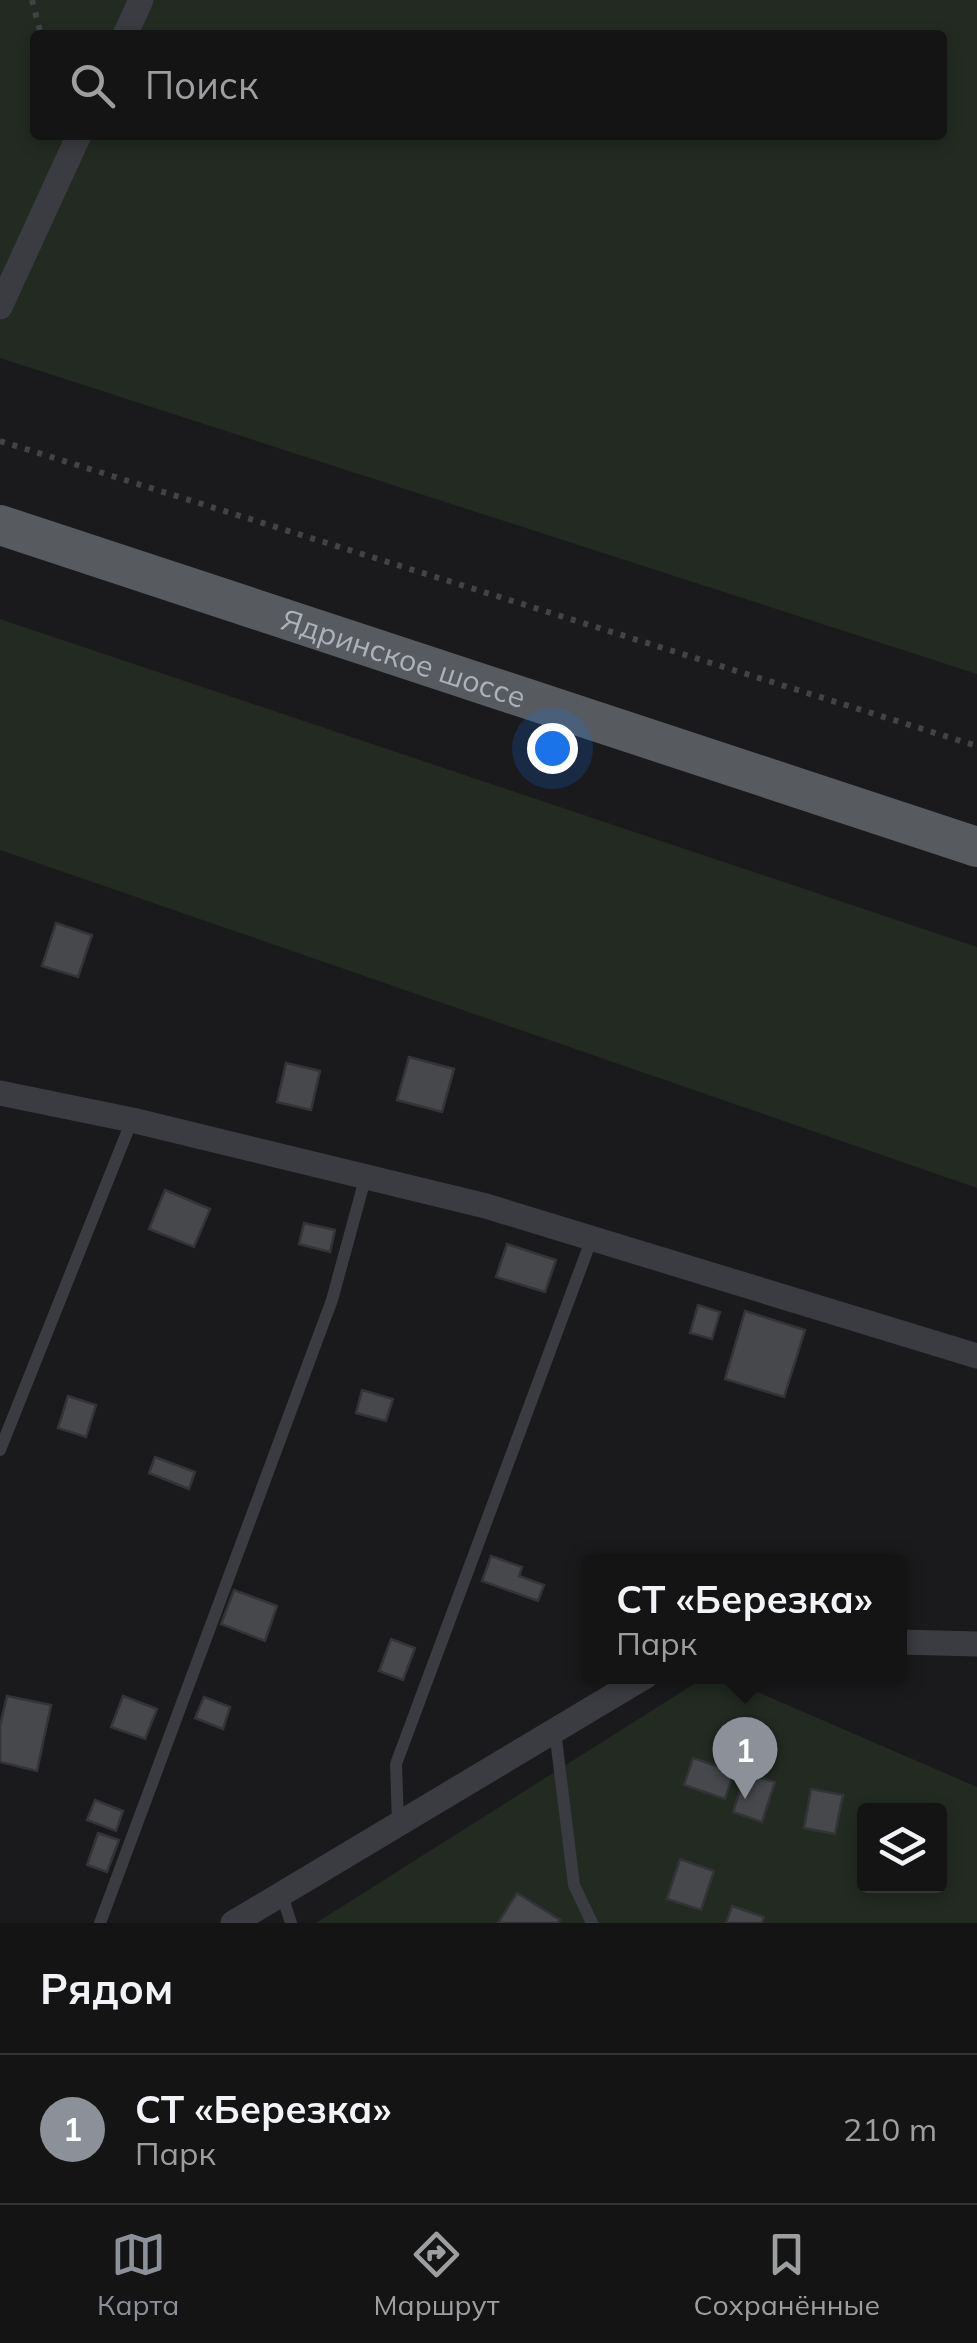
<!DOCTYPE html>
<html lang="ru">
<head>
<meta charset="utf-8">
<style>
	:root { --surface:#141415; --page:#1d1d1e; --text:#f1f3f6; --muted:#9d9ea0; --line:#333334; --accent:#8c9099 }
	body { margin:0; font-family:Mulish,sans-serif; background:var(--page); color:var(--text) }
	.controls { position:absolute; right:30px; bottom:30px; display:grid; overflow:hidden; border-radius:10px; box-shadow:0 5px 15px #0003 }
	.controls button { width:90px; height:90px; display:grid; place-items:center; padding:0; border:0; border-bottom:2px solid var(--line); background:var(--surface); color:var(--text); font:50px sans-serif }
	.you { position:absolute; left:552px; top:748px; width:35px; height:35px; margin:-25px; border:8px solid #fff; border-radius:50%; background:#1a73e8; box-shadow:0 0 0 15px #1a73e833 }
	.badge { display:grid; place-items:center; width:65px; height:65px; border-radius:50%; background:var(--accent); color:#fff; font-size:32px; font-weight:700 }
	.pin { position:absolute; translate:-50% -82px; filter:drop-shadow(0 2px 5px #0008) }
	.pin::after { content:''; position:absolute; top:52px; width:35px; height:30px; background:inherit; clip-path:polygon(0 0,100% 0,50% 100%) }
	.popup { position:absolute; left:582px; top:1554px; width:325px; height:130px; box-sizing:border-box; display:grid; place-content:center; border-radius:10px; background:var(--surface); filter:drop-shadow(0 2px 8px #0005); font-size:32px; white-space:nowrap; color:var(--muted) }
	.popup b { font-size:38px; color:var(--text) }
	.popup::after { content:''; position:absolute; left:50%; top:100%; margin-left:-20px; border:20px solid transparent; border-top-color:var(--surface) }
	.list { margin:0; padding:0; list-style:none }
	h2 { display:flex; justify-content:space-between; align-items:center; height:130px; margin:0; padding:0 40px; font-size:42px }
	h2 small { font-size:32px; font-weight:400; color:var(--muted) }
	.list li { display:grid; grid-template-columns:65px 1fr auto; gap:30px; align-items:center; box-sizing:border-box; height:150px; padding:0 40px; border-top:2px solid var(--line) }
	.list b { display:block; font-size:38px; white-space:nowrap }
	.list p { margin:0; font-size:32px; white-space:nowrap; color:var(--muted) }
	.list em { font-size:32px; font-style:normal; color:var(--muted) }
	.icon { flex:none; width:55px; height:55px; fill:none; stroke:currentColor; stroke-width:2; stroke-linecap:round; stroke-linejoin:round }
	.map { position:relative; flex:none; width:977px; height:1923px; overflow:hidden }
	.search { position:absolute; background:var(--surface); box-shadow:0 5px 15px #0003; left:30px; right:30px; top:30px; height:110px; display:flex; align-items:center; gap:25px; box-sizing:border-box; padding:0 35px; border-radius:10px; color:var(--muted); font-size:38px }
	.sheet { height:280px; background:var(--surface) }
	nav { display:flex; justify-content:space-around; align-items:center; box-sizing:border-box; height:140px; border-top:2px solid var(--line); background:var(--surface); font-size:28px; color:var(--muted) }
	nav a { display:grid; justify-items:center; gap:5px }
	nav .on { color:var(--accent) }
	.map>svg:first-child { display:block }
</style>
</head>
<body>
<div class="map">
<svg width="977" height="1923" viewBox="0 0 977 1923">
	<rect width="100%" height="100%" fill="#1a1a1c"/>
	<g fill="#222a22" fill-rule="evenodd">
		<path d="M 0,0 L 977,0 L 977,674 L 0,358 ZM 35,35 L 942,35 L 942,135 L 35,135 Z"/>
		<polygon points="0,619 977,947 977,1188 0,850"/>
		<path d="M 705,1677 L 723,1677 L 977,1787 L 977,1923 L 316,1923 ZM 864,1810 L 940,1810 L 940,1886 L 864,1886 Z"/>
	</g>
	<g fill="#47484c" stroke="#343438" stroke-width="2.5">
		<polygon points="56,923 92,935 78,977 42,966"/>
		<polygon points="409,1057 454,1069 442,1112 397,1100"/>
		<polygon points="286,1063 320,1071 311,1110 277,1102"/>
		<polygon points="165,1190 210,1209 194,1247 149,1229"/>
		<polygon points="304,1223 335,1230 330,1252 299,1244"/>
		<polygon points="507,1244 556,1260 545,1292 496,1277"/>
		<polygon points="698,1305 720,1312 712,1339 690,1333"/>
		<polygon points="745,1311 805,1330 784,1397 725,1379"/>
		<polygon points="362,1390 393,1399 386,1421 356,1413"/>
		<polygon points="68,1396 96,1405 86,1437 58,1428"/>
		<polygon points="155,1457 195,1472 189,1489 149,1473"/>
		<polygon points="491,1556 522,1567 519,1576 544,1585 538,1601 482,1581"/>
		<polygon points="234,1590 277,1606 265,1641 221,1624"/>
		<polygon points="391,1639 415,1648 403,1680 379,1671"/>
		<polygon points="7,1696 51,1705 37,1771 0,1762 0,1726"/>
		<polygon points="123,1696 157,1709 145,1739 111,1727"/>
		<polygon points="204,1697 230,1707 223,1729 195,1718"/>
		<polygon points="693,1758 734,1772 725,1799 684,1785"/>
		<polygon points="746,1773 775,1782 762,1822 733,1812"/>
		<polygon points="811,1789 843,1795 835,1834 804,1828"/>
		<polygon points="95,1800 123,1811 116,1831 87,1820"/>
		<polygon points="98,1833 119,1840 107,1872 87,1865"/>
		<polygon points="680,1859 714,1871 701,1910 667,1899"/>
		<polygon points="517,1893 560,1920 558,1923 498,1923"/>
		<polygon points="732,1906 764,1917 762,1923 726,1923"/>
	</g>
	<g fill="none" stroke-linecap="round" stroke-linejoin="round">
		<g stroke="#414347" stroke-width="6" stroke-dasharray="5 8" stroke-linecap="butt">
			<polyline points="32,0 41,35"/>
			<polyline points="0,441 977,746"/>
		</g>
		<g stroke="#3b3c41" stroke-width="12">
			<polyline points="0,1450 132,1120"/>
			<polyline points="555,1731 574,1885 592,1923"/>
			<polyline points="398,1823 396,1764 592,1238"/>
			<polyline points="281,1892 291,1923"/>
			<polyline points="100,1923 332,1300 365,1179"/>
		</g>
		<g stroke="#3b3c41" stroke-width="25">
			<polyline points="125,35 141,0"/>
			<polyline points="0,307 79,135"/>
			<polyline points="0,1093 132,1120 486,1206 977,1356"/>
			<polyline points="900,1642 977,1644"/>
			<polyline points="233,1923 646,1676"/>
		</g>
		<path stroke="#575a5f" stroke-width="40" id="s1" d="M 0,525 L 977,847"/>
	</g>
	<g text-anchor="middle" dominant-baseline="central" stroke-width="8" stroke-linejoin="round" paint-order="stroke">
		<g font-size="30" fill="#adb2ba" stroke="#151517">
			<text stroke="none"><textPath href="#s1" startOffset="425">Ядринское шоссе</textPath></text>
		</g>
	</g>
</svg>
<div class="controls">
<button><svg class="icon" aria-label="layers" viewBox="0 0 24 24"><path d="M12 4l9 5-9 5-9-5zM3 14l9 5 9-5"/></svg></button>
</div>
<div class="you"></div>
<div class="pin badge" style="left:745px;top:1799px">1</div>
<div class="popup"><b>СТ «Березка»</b>Парк</div>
<div class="search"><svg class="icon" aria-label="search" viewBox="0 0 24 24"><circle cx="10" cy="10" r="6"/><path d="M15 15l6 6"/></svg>Поиск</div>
</div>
<section class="sheet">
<h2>Рядом<small></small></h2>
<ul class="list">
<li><span class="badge">1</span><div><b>СТ «Березка»</b><p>Парк</p></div><em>210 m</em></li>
</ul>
</section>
<nav>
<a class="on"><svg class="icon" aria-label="map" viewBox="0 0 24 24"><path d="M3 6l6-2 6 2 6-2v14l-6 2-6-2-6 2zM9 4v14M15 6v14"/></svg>Карта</a>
<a><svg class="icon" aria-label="directions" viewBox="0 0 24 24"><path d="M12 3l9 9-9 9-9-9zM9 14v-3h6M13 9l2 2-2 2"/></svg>Маршрут</a>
<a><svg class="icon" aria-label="saved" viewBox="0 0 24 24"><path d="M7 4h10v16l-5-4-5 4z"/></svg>Сохранённые</a>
</nav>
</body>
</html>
